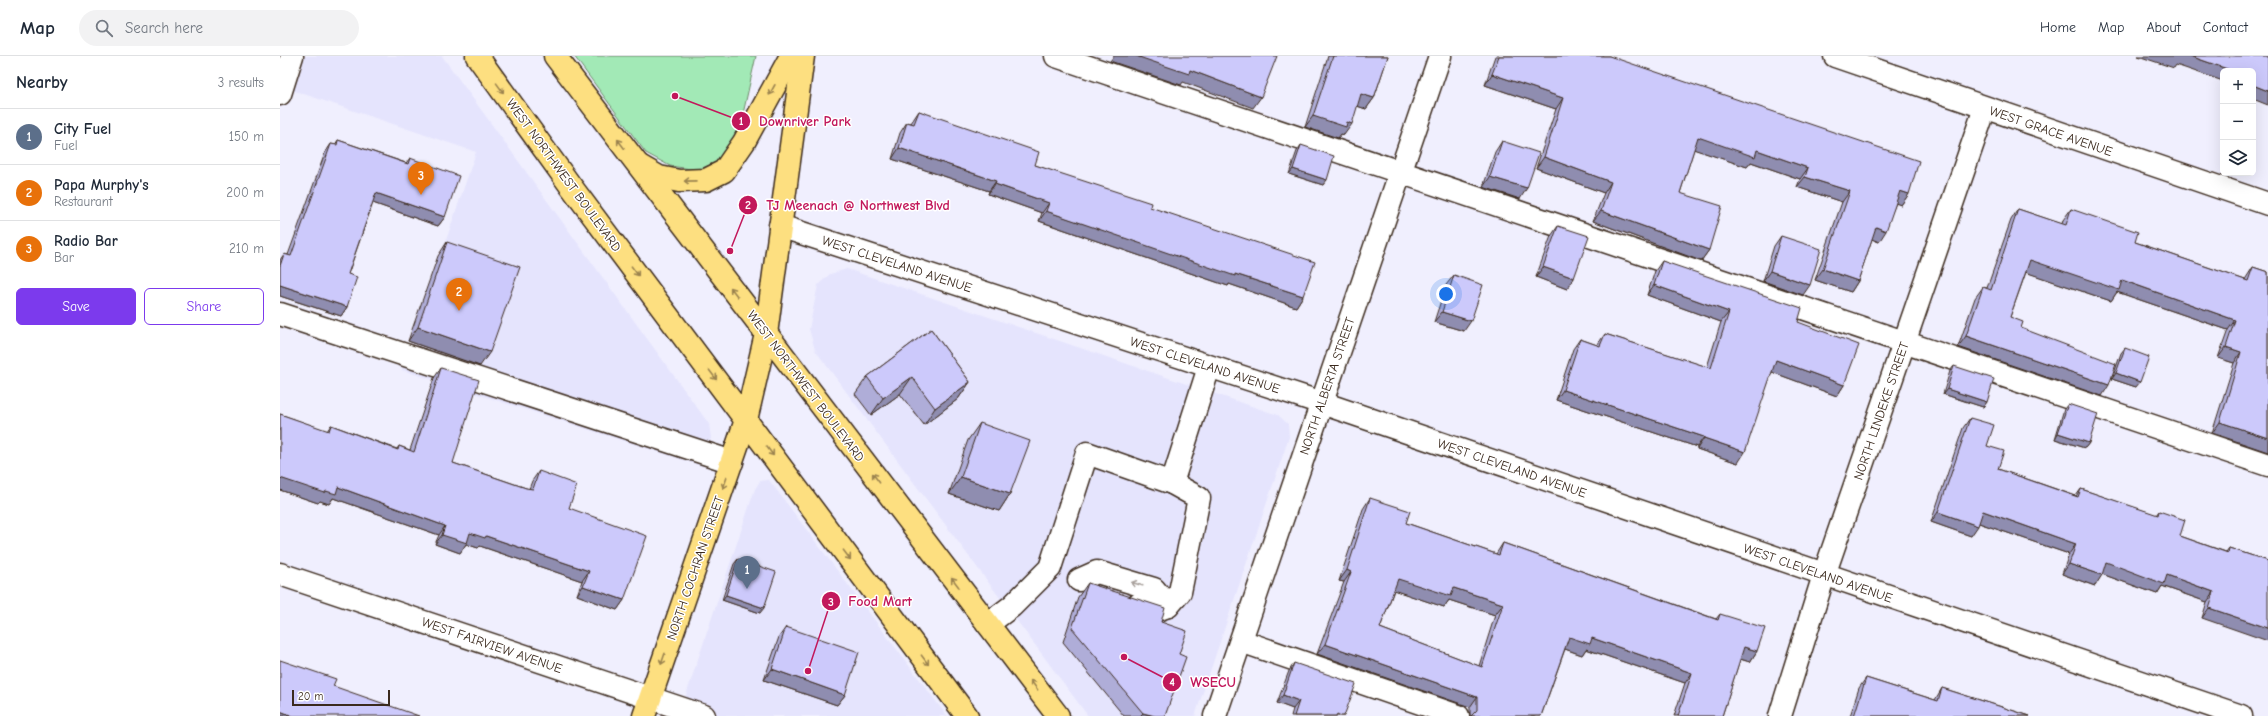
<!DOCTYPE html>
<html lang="en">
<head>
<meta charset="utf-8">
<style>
	:root { --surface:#fff; --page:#f2f2f3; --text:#1f2937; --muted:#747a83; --line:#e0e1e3; --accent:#7c3aed }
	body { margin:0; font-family:"Comic Neue",sans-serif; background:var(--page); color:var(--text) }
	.controls { position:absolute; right:12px; top:12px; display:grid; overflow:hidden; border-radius:6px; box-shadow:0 4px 16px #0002 }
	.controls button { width:36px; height:36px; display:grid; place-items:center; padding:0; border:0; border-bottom:1px solid var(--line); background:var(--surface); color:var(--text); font:20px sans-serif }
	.scale { position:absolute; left:12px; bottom:10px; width:98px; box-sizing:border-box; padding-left:4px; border:2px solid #3b2a1e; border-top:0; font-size:11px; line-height:14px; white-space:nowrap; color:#3b2a1e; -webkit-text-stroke:3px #fff; paint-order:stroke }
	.you { position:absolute; left:1166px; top:238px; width:14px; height:14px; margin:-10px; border:3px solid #fff; border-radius:50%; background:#1a73e8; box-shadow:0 0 0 6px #1a73e833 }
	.badge { display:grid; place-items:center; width:26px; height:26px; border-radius:50%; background:var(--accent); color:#fff; font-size:13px; font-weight:700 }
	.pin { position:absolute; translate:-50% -33px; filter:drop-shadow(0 1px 2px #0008) }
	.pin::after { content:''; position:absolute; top:21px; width:14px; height:12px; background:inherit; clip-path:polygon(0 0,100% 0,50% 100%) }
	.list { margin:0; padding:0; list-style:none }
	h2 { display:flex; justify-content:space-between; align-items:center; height:52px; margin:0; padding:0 16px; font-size:17px }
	h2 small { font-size:13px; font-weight:400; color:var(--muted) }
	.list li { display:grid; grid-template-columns:26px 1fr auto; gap:12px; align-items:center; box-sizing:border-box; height:56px; padding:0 16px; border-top:1px solid var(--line) }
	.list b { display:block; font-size:15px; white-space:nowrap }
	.list p { margin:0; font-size:13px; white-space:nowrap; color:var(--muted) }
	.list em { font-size:13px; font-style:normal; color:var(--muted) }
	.actions { display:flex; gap:8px; padding:12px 16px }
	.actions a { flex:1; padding:9px 0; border:1px solid var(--accent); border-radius:6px; text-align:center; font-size:14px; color:var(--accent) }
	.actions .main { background:var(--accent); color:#fff }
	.icon { flex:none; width:22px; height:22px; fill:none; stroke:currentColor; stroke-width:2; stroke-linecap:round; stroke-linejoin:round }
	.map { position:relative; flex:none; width:1988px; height:660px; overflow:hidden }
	header { display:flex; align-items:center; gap:24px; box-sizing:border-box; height:56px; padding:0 20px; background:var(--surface); border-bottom:1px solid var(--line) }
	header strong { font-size:19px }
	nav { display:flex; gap:22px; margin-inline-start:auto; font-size:14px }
	.search { width:280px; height:36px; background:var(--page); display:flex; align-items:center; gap:10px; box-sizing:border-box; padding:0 14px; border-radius:22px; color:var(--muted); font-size:15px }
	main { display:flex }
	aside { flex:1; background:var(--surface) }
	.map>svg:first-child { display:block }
</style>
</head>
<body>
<header>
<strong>Map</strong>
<div class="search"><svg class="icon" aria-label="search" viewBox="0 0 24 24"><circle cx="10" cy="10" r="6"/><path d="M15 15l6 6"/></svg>Search here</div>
<nav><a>Home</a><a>Map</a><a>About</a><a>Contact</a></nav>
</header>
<main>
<aside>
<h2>Nearby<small>3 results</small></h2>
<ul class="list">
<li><span class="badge" style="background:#5c6f8a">1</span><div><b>City Fuel</b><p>Fuel</p></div><em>150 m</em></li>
<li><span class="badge" style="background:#e8710a">2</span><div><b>Papa Murphy's</b><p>Restaurant</p></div><em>200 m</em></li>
<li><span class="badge" style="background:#e8710a">3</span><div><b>Radio Bar</b><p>Bar</p></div><em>210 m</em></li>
</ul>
<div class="actions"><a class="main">Save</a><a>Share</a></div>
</aside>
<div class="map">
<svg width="1988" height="660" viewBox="0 0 1988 660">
	<rect width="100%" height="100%" fill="#f0effe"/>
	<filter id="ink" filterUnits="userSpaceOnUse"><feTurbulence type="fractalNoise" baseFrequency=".025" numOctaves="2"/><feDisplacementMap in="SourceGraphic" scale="8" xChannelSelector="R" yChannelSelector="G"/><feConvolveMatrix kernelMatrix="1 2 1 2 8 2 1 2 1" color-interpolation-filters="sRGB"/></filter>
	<g filter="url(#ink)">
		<g fill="#e5e4fd">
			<polygon points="0,0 162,0 429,368 431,382 422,410 122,314 196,96 0,30"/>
			<polygon points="567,213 998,359 1008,368 1009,381 915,660 808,660 535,294 529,273 538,229 550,218"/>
			<polygon points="489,424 667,660 399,660 475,433 480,425"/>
		</g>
		<polygon fill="#a2e9b6" stroke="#6e8a6a" points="294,0 476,0 458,80 440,105 418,114 390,110 366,97"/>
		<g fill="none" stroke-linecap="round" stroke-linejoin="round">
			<defs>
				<g id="minor">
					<polyline points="776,0 1988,409"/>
					<polyline points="1555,0 1988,148"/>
					<polyline points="0,38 12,0"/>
					<polyline points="500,170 1042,347 1961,660"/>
					<polyline points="0,258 452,406"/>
					<polyline points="0,518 424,660"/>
					<polyline points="799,524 817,516 874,533 888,550"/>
					<polyline points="859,548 877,554 888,550 900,536 919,442 892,427"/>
					<polyline points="708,568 732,550 770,512 807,397 892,427 929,311"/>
					<polyline points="961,585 1178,660"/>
					<polyline points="935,660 1160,0"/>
					<polyline points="1500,660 1544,519 1705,52"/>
				</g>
				<g id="major">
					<polyline points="197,0 290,129 687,660"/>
					<polyline points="275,0 778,660"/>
					<polyline points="360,110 379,121 399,125 426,124 444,115 464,86 511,0"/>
					<polyline points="364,660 466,364 486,278 523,0"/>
				</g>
			</defs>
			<use href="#minor" stroke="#3b2a1e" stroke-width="25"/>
			<use href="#major" stroke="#3b2a1e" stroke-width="25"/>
			<use href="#minor" stroke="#fff" stroke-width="22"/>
			<use href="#major" stroke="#fddf80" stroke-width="22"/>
		</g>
		<g fill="#afadd8" stroke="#3b2a1e" fill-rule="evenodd">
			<polygon points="1048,0 1108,0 1094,42 1086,53 1077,50 1064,79 1061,78 1058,82 1025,71"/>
			<polygon points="1215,0 1329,0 1629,138 1621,149 1616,147 1599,186 1592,183 1578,225 1571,236 1535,224 1562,146 1517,131 1520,123 1471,106 1467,111 1414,93 1400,137 1429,194 1421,205 1313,165 1324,137 1256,112 1276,53 1205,29"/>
			<polygon points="639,55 755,109 870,151 1023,240 1016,251 949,228 948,230 759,165 762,157 708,138 709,135 612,103 620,77 627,66 631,67"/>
			<polygon points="58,84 126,107 130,102 165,161 158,170 93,147 68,218 67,251 61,260 0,240 0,204 4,198 8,199 45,97 51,88 55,89"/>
			<polygon points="1222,85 1240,143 1203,131 1215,96"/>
			<polygon points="1021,89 1043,129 1009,118 1017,95"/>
			<polygon points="1738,153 1782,168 1783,164 1791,153 1855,186 1965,224 1966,222 1973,211 1988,216 1988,396 1932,377 1954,307 1938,302 1948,274 1837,236 1831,245 1746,216 1730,261 1741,272 1822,340 1678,291 1695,242 1703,231 1707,232 1731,164"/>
			<polygon points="1278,170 1294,222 1287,233 1256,221 1271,180"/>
			<polygon points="1501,180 1523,239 1483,225 1494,190"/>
			<polygon points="167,186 200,310 128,285 158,200"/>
			<polygon points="1382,205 1518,266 1564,329 1557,340 1492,316 1458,407 1417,393 1417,391 1276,344 1293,293 1300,283 1317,289 1325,278 1427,311 1441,266 1367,239 1375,215"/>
			<polygon points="1174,219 1184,275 1154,266 1166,229"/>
			<polygon points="651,273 690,326 678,343 644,369 620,338 591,359 575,338 587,321"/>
			<polygon points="1845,292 1856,331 1832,323 1841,297"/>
			<polygon points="1674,310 1707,346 1703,351 1663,338 1670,315"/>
			<polygon points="161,312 173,407 246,432 249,433 252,425 259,415 289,452 344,544 337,554 297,539 302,525 200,490 198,492 186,488 180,497 155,488 159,479 53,442 49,448 40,445 38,447 0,434 0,358 47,375 51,369 117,393 119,390 130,394 154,322"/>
			<polygon points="1788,348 1809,387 1805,392 1775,383 1784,353"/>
			<polygon points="1690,362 1707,390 1718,413 1796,440 1801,433 1876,459 1879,455 1900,480 1946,496 1949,492 1988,505 1922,562 1927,546 1882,530 1877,538 1822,518 1815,530 1782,518 1789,498 1699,467 1691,480 1651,466 1683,372"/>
			<polygon points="700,367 730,438 719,455 669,438 688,384"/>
			<path d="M 1090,442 L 1126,467 L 1216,498 L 1223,487 L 1436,563 L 1440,558 L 1477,595 L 1470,606 L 1460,603 L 1442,660 L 1394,660 L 1405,627 L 1306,593 L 1302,599 L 1285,593 L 1261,660 L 1190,660 L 1190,651 L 1037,598 L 1064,526 L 1059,525 L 1083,453 ZM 1114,534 L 1164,551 L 1169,544 L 1215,559 L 1199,610 L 1100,572 Z"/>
			<polygon points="458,503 480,557 442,544 454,508"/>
			<polygon points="808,527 881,566 899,598 885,660 844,660 783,586 798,541"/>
			<polygon points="506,571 565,639 557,649 484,624 499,581"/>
			<polygon points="1014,607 1064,660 1011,660 1013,653 997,647 1009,615"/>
			<polygon points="1586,622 1655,644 1662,632 1750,660 1570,660 1579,632"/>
		</g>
		<g fill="#8f8db0" stroke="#3b2a1e">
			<polygon points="834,0 856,0 910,14 981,41 973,52 903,26 901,29 830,5"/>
			<polygon points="1858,0 1910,0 1953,15 1943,15 1943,25 1896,9 1894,12"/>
			<polygon points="1212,18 1283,42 1276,53 1205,29"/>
			<polygon points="1973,29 1988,35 1988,49 1973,43"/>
			<polygon points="1081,38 1094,42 1086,53 1074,49"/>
			<polygon points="1033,60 1067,66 1072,68 1064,79 1061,78 1058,82 1025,71"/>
			<polygon points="1418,81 1477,94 1528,112 1520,123 1471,106 1467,111 1410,92"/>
			<polygon points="619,92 716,125 709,135 612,103"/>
			<polygon points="1264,101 1331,126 1324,137 1256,112"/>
			<polygon points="1013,113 1047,124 1043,129 1009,118"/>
			<polygon points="1210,121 1247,132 1240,143 1203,131"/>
			<polygon points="1525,121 1570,135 1562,146 1517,131"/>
			<polygon points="715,128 769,147 762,157 708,138"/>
			<polygon points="1620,135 1629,138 1621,149 1612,146"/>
			<polygon points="96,137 165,161 158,170 90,146"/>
			<polygon points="766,155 955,218 1023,240 1016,251 949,228 948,230 759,165"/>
			<polygon points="1321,155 1429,194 1421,205 1313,165"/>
			<polygon points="1596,171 1606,175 1599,186 1589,182"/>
			<polygon points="1750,204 1842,224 1955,264 1948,274 1837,236 1831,245 1742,215"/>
			<polygon points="1263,211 1294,222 1287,233 1256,221"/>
			<polygon points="1543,213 1578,225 1571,236 1535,224"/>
			<polygon points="1490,215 1530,229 1523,239 1483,225"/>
			<polygon points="0,229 67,251 61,260 0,240"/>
			<polygon points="1374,229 1449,256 1441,266 1367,239"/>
			<polygon points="1162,256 1191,265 1184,275 1154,266"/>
			<polygon points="138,271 210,296 200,310 128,285"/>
			<polygon points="1686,280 1829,329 1822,340 1678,291"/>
			<polygon points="1946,291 1961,296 1954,307 1938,302"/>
			<polygon points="1496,304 1564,329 1557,340 1489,315"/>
			<polygon points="1836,317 1860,326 1856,331 1832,323"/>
			<polygon points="632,321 620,338 591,359 603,342"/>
			<polygon points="690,326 678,343 644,369 655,352"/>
			<polygon points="1667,333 1707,346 1703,351 1663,338"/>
			<polygon points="1283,334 1424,381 1417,391 1276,344"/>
			<polygon points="1940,366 1988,382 1988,396 1932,377"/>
			<polygon points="1778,377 1809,387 1805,392 1775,383"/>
			<polygon points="1424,382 1465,396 1458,407 1417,393"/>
			<polygon points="681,421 730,438 719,455 669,438"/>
			<polygon points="0,422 46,435 58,431 165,470 159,479 53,442 49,448 40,445 38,447 0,434"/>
			<polygon points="1703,455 1796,488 1789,498 1696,466"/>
			<polygon points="1658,456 1698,470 1691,480 1651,466"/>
			<polygon points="190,477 206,480 309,515 302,525 200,490 198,492 186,488 180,497 155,488 162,479"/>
			<polygon points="1826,506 1887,519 1934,536 1927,546 1882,530 1877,538 1819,517"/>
			<polygon points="1789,508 1822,519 1815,530 1782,518"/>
			<polygon points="1067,514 1071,516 1064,526 1059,525"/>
			<polygon points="1118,523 1174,532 1223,548 1215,559 1169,544 1164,551 1110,533"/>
			<polygon points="303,530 344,544 337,554 297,539"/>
			<polygon points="446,539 484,552 480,557 442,544"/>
			<polygon points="1929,552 1988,572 1988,585 1922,562"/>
			<polygon points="1289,581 1312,582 1412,617 1405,627 1306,593 1302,599 1282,592"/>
			<polygon points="1045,588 1197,641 1190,651 1037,598"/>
			<polygon points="1464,591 1477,595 1470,606 1457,602"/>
			<polygon points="492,613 565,639 557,649 484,624"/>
			<polygon points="1003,639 1019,645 1013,653 997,647"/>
			<polygon points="0,655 13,660 0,660"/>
			<polygon points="863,657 875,660 860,660"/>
		</g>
		<g fill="#ccc9fb" stroke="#3b2a1e" fill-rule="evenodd">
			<polygon points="856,0 997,0 981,41 910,14 909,18"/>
			<polygon points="1053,0 1108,0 1094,42 1081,38 1072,68 1067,66 1066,71 1033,60"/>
			<polygon points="1219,0 1329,0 1639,105 1629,138 1620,135 1606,175 1596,171 1578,225 1543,213 1570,135 1525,121 1528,112 1477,94 1475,101 1418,81 1400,137 1442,150 1429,194 1321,155 1331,126 1264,101 1283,42 1212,18"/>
			<polygon points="1910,0 1988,0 1988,35 1973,29 1973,15 1953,15"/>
			<polygon points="639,55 759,96 755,109 871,147 870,151 1035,206 1023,240 955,218 955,220 766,155 769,147 715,128 716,125 619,92 627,66 634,68"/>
			<polygon points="58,84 128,108 130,102 179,120 165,161 96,137 68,218 77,221 67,251 0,229 0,210 4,198 11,200 51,88 57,89"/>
			<polygon points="1222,85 1259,97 1247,132 1210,121"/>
			<polygon points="1021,89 1054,100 1047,124 1013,113"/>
			<polygon points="1738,153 1786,169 1791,153 1858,176 1855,186 1968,225 1973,211 1988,216 1988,382 1940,366 1961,296 1946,291 1955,264 1842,224 1839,234 1750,204 1730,261 1743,266 1741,272 1836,308 1829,329 1686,280 1703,231 1711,234"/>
			<polygon points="1278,170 1309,180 1294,222 1263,211"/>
			<polygon points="1501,180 1541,193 1530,229 1490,215"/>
			<polygon points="167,186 240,211 210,296 138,271"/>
			<polygon points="1382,205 1522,252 1518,266 1579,289 1564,329 1496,304 1465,396 1424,382 1424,381 1283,334 1300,283 1320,290 1325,278 1431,312 1449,256 1374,229"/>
			<polygon points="1174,219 1203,229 1191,265 1162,256"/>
			<polygon points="651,273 690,326 655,352 632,321 603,342 587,321"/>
			<polygon points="1845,292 1869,301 1860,326 1836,317"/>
			<polygon points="1674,310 1714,323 1707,346 1667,333"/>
			<polygon points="161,312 199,324 173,407 246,432 253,433 259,415 297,429 289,452 367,480 344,544 303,530 309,515 206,480 205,482 190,477 187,487 162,479 165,470 58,431 56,438 46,435 45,437 0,422 0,358 49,375 51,369 118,394 119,390 134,396"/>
			<polygon points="1788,348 1818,358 1809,387 1778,377"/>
			<polygon points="1690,362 1714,369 1707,390 1724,395 1718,413 1798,441 1801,433 1878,459 1879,455 1905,464 1900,480 1948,497 1949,492 1988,505 1988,572 1929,552 1934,536 1887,519 1884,528 1826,506 1822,519 1789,508 1796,488 1703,455 1698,470 1658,456"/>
			<polygon points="700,367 750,385 730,438 681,421"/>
			<path d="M 1090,442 L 1130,455 L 1126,467 L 1219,499 L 1223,487 L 1438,564 L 1440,558 L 1485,572 L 1477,595 L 1464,591 L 1442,660 L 1398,660 L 1412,617 L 1312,582 L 1310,588 L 1289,581 L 1261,660 L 1191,660 L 1197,654 L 1197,641 L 1045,588 L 1071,516 L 1067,514 ZM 1118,523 L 1171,540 L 1174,532 L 1223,548 L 1202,611 L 1100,572 Z"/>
			<polygon points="458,503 496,516 484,552 446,539"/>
			<polygon points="808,527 885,552 881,566 907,575 899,598 906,601 885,660 875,660 863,657 792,572"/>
			<polygon points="506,571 579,596 565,639 492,613"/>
			<polygon points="0,604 56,623 53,630 139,660 13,660 0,655"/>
			<polygon points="1014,607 1076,628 1064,660 1061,660 1057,658 1056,660 1014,660 1019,645 1003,639"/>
			<polygon points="1586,622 1658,645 1662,632 1750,660 1574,660"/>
		</g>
		<defs><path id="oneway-shaft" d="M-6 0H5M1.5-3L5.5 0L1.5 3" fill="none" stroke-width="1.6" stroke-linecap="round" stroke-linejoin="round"/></defs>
		<g stroke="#9c844f">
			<use href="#oneway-shaft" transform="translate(220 32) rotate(54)"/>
			<use href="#oneway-shaft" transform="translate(492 34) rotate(119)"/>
			<use href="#oneway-shaft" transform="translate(341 88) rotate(-127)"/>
			<use href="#oneway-shaft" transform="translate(410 125) rotate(179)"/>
			<use href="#oneway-shaft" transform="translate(355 215) rotate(53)"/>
			<use href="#oneway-shaft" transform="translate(454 236) rotate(-127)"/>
			<use href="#oneway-shaft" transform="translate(433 319) rotate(53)"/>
			<use href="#oneway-shaft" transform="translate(490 395) rotate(53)"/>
			<use href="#oneway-shaft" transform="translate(596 422) rotate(-127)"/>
			<use href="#oneway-shaft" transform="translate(445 427) rotate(109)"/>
			<use href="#oneway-shaft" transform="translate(567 499) rotate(53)"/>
			<use href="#oneway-shaft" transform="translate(675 526) rotate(-127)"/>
			<use href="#oneway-shaft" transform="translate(383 603) rotate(109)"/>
			<use href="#oneway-shaft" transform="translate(645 604) rotate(53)"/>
			<use href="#oneway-shaft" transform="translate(754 629) rotate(-127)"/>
		</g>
		<use stroke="#a79f9a" href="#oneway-shaft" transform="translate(857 528) rotate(-163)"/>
	</g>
	<g text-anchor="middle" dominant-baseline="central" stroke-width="3" stroke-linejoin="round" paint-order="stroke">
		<g font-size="13" fill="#3b2a1e" stroke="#fff">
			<text transform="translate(1771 75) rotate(19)">WEST GRACE AVENUE</text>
			<text transform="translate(284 119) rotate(54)">WEST NORTHWEST BOULEVARD</text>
			<text transform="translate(617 208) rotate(18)">WEST CLEVELAND AVENUE</text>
			<text transform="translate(925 309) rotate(18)">WEST CLEVELAND AVENUE</text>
			<text transform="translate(526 330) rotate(53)">WEST NORTHWEST BOULEVARD</text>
			<text transform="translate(1047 330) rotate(-71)">NORTH ALBERTA STREET</text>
			<text transform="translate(1601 355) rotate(-71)">NORTH LINDEKE STREET</text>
			<text transform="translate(1232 412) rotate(19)">WEST CLEVELAND AVENUE</text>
			<text transform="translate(415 512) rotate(-71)">NORTH COCHRAN STREET</text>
			<text transform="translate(1538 517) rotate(19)">WEST CLEVELAND AVENUE</text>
			<text transform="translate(212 589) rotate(19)">WEST FAIRVIEW AVENUE</text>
		</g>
	</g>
	<path fill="none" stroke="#c2185b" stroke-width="1.5" d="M395 40L461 65M450 195L468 149M528 615L551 545M844 601L892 626"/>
	<g fill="#c2185b" stroke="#fff" stroke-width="1.5">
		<circle cx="395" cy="40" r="4"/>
		<circle cx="450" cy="195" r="4"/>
		<circle cx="528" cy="615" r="4"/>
		<circle cx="844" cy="601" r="4"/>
		<circle cx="461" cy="65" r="10"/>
		<circle cx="468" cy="149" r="10"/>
		<circle cx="551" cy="545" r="10"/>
		<circle cx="892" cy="626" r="10"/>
	</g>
	<g font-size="12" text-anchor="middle" font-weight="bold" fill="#fff">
		<text x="461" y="69">1</text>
		<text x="468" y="153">2</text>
		<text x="551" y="550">3</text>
		<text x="892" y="630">4</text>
	</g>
	<g font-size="14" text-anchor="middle" font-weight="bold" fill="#c2185b" stroke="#fff" stroke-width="3" stroke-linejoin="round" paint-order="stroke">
		<text x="525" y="70">Downriver Park</text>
		<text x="578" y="154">TJ Meenach @ Northwest Blvd</text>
		<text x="600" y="550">Food Mart</text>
		<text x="933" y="631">WSECU</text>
	</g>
</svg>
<div class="controls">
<button>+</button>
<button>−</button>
<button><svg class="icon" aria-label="layers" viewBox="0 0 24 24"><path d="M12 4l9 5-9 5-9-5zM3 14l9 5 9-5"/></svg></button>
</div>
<div class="scale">20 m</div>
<div class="you"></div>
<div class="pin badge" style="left:467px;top:533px;background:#5c6f8a">1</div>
<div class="pin badge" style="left:179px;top:255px;background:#e8710a">2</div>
<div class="pin badge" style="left:141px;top:139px;background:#e8710a">3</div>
</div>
</main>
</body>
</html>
